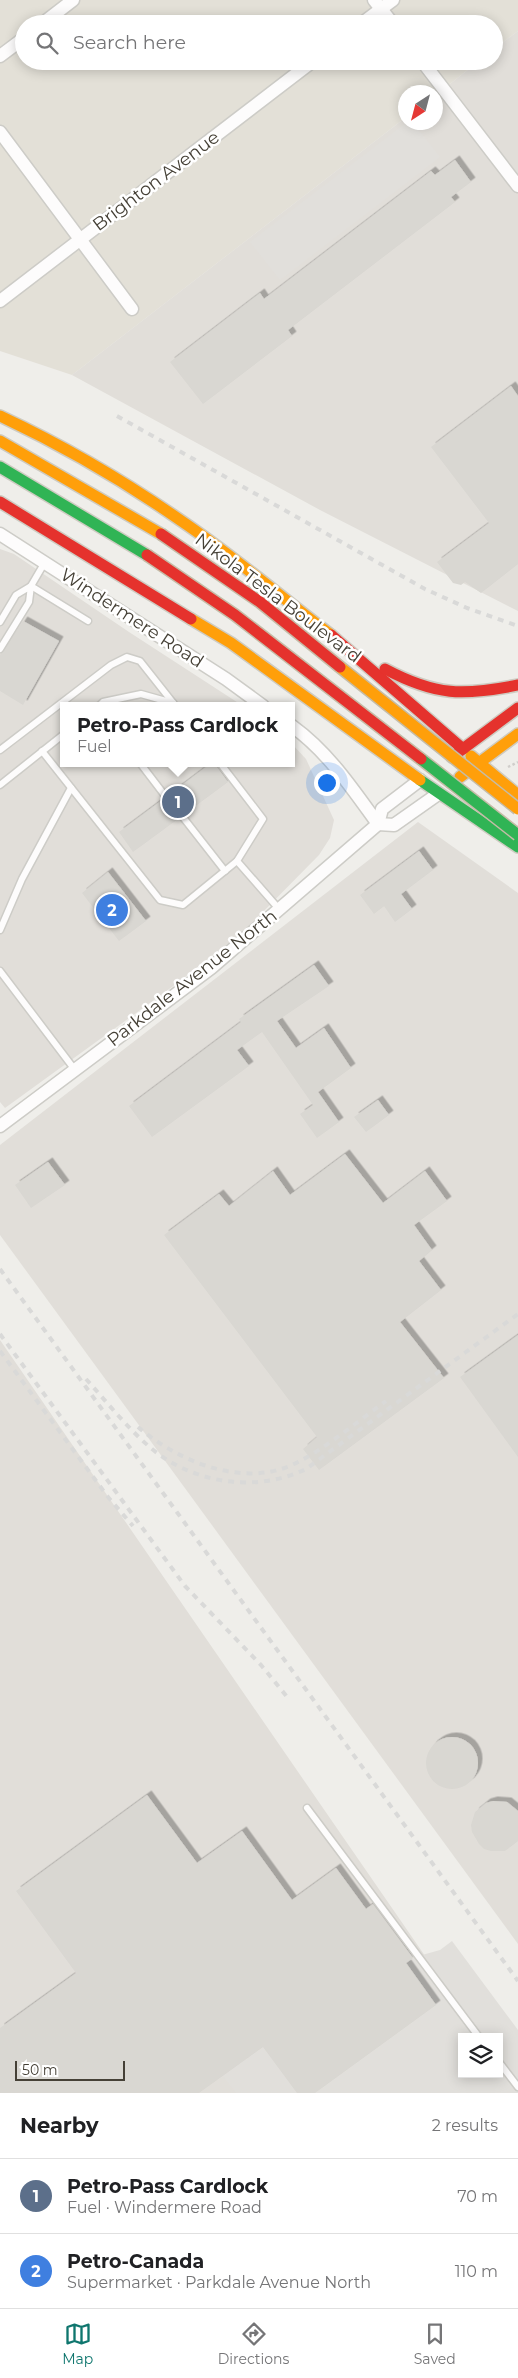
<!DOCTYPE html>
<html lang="en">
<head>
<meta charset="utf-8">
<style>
	:root { --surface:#fff; --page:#f6f6f6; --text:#202124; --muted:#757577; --line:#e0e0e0; --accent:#0f766e }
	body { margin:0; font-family:Montserrat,sans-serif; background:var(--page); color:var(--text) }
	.controls { position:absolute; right:15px; bottom:15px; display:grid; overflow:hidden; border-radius:0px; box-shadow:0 2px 12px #0003 }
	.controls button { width:45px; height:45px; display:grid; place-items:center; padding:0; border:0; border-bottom:1px solid var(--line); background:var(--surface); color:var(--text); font:25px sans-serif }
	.compass { position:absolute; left:398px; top:85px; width:45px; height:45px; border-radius:50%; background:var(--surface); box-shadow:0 2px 12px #0003; rotate:216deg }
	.scale { position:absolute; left:15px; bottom:12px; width:110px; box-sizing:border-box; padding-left:5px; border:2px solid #454036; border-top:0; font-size:14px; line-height:18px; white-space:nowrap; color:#454036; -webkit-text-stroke:4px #fff; paint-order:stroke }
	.you { position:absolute; left:326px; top:782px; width:18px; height:18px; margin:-12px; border:4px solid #fff; border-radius:50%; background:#1a73e8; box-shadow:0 0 0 8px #1a73e833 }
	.badge { display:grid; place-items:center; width:32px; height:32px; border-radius:50%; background:var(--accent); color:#fff; font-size:16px; font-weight:700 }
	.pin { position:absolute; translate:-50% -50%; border:2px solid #fff; box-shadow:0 1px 5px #0006 }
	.popup { position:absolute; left:60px; top:702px; width:235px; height:65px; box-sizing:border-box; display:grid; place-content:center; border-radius:0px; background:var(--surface); filter:drop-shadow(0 1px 4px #0005); font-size:16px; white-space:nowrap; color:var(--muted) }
	.popup b { font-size:19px; color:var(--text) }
	.popup::after { content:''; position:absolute; left:50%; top:100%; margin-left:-10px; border:10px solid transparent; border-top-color:var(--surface) }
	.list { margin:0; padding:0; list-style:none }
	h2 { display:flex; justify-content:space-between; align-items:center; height:65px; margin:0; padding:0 20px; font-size:21px }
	h2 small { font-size:16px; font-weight:400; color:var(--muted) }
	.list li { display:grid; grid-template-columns:32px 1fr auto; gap:15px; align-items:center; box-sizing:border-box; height:75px; padding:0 20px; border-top:1px solid var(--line) }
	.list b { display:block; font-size:19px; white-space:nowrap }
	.list p { margin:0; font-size:16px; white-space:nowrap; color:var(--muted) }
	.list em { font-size:16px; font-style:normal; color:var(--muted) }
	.icon { flex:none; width:28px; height:28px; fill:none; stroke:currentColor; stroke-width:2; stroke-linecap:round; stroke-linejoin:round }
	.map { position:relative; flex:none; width:518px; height:2093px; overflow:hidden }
	.search { position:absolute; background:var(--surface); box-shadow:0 2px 12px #0003; left:15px; right:15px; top:15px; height:55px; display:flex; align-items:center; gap:12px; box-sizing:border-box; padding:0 18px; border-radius:28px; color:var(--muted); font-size:19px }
	.sheet { height:215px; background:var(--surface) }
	nav { display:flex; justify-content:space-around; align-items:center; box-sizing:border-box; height:70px; border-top:1px solid var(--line); background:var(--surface); font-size:14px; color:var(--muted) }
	nav a { display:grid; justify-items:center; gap:2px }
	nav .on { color:var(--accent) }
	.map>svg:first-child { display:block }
</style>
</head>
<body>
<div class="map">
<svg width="518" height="2093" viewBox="0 0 518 2093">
	<defs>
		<filter id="shadow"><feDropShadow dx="4.5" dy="-4.5" stdDeviation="0" flood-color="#0004"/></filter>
	</defs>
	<rect width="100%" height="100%" fill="#efeeea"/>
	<polygon fill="#e3e0d7" points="0,0 518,0 518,31 494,49 494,24 24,24 24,61 479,61 436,95 436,92 406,92 405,118 72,375 0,351"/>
	<g fill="#e1ded9">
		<polygon points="518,31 518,611 320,510 72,375 405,118 406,122 436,122 436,95 479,61 494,61 494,49"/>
		<polygon points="0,549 14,554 129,632 243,706 64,706 64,763 292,763 292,744 306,759 334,820 330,838 319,855 245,930 176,984 5,1108 0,1102"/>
		<polygon points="418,822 518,893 518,1944 0,1235 0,1145"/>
		<polygon points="0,1340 481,2037 462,2037 462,2074 499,2074 518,2093 0,2093"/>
	</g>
	<g fill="#e1dfdb" fill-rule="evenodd">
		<polygon points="406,123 413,123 440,157 280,280 250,242"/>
		<path d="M 452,1941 L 518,2030 L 518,2093 L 315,2093 L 436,2005 L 406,1963 L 415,1957 L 440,1950 ZM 462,2037 L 499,2037 L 499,2074 L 462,2074 Z"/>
		<polygon points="263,2047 297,2093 236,2093 223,2076"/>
	</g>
	<g fill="#d9d7d2" filter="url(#shadow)">
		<polygon points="455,160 471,182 451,197 455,202 288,330 292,336 203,404 170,362 260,293 264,299 431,171 435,175"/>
		<polygon points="511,386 518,396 518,564 481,593 465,582 461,585 453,583 437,562 489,523 431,447"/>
		<polygon points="23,621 59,641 23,705 0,691 0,655"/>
		<polygon points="211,763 214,763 228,782 186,813 179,812 178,819 133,852 119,832 162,800 169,801 170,794"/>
		<polygon points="419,851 433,870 401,894 412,909 395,922 384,906 374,914 360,895"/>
		<polygon points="108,872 146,921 119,941 82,893"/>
		<polygon points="314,965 329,986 277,1021 296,1048 324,1028 351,1068 318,1092 339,1122 317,1138 300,1114 313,1105 262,1032 237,1050 249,1066 152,1137 129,1106 241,1022 239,1019"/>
		<polygon points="378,1100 389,1115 366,1132 354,1117"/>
		<polygon points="345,1154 383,1203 425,1171 447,1201 414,1225 432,1250 419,1261 441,1290 400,1322 444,1378 319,1470 303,1449 317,1437 164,1235 219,1194 229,1206 273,1171 290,1195"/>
		<polygon points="48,1162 65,1185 31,1208 15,1185"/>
		<polygon points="518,1335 518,1457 460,1377"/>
		<circle cx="452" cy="1763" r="26"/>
		<polygon points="147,1795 197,1863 242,1831 292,1900 336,1868 366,1909 373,1904 413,1958 406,1963 436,2005 315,2093 297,2093 263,2047 199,2093 0,2093 0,2028 76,1973 16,1891"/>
		<polygon points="493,1801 507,1802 518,1811 518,1841 505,1851 491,1851 484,1849 479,1844 472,1832 471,1825 475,1812 486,1803"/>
	</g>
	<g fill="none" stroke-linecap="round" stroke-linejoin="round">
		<defs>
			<g id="lane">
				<polyline points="45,562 31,586 88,621"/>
				<polyline points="0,622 16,595 31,586 29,602 0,649"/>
				<polyline points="99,706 103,702 141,694 173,703"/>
				<polyline points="0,750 111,665 127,657 140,661 174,704"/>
				<polyline points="42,751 160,900 183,905 237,861"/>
				<polyline points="140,763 166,797"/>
				<polyline points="220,763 263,819 237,861 279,909"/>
				<polyline points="0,785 64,734"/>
				<polyline points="182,816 225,871"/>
				<polyline points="0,930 22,879 71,788"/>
				<polyline points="0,971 75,1070"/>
				<polyline points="307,1808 479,2037"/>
				<polyline points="499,2062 518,2087"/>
			</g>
			<g id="street">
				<polyline points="374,0 393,24"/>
				<polyline points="42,24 73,0"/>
				<polyline points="361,24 393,0"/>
				<polyline points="0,56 24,38"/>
				<polyline points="422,61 518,186"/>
				<polyline points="0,132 132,309"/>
				<polyline points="0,301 313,61"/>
				<polyline points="0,534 226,679 263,706"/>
				<path d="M 292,726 C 328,752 352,788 378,824"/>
				<polyline points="378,824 394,825 438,794"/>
				<polyline points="0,1126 211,968 378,824 382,809 420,780"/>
			</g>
			<g id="fast">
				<polyline points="0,467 147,555"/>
				<polyline points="420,780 518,847"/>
			</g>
			<g id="slow">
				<path d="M 0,416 C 62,445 124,481 180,520 C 232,555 281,597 331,635"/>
				<polyline points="0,441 161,534"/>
				<polyline points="191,619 231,643 420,780"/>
				<polyline points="471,756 518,795"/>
				<polyline points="460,777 518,734"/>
			</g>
			<g id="jam">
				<polyline points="0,502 191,619"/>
				<polyline points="331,635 463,749"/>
				<path d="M 385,669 C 436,696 463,696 518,685"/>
				<polyline points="452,757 518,708"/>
			</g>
		</defs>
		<use href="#lane" stroke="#cdccc7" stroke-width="9"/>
		<use href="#street" stroke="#cdccc7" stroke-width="15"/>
		<use href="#fast" stroke="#cecbc1" stroke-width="14"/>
		<use href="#slow" stroke="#cecbc1" stroke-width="14"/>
		<use href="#jam" stroke="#cecbc1" stroke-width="14"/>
		<polyline stroke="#d0cecb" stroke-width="2.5" stroke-dasharray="2.5 2.5" stroke-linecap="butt" points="508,767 518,762"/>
		<use href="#lane" stroke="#fdfcfc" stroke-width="6"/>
		<use href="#street" stroke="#fdfcfc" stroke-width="12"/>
		<use href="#fast" stroke="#30b455" stroke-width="11"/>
		<use href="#slow" stroke="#ff9f0a" stroke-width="11"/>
		<use href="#jam" stroke="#e5322d" stroke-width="11"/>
		<g stroke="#d9d9d8" stroke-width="4" stroke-dasharray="6 6" stroke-linecap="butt">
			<polyline points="117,416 425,589 467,608 518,626"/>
			<polyline points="0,1269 518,1981"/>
			<polyline points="0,1334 185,1586 261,1665 288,1698"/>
			<polyline points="0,1351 108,1497 133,1526"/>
			<path d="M 86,1379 C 107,1402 127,1428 152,1449 C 195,1484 256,1493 306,1469 L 518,1314"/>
			<path d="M 138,1427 C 179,1462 246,1490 298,1462 C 329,1446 358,1421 386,1401"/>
		</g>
		<defs>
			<polyline id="fast-bridge" points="421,759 518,835"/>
			<polyline id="slow-bridge" points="340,667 518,809"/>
			<g id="jam-bridge">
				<polyline points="161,534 260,602 340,667"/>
				<polyline points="147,555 235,615 421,759"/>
			</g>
		</defs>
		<use href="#fast-bridge" stroke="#c5bca7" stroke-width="14" stroke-linecap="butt"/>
		<use href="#slow-bridge" stroke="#c5bca7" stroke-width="14" stroke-linecap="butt"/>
		<use href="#jam-bridge" stroke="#c5bca7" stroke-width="14" stroke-linecap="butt"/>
		<use href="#fast-bridge" stroke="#30b455" stroke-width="11"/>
		<use href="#slow-bridge" stroke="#ff9f0a" stroke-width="11"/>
		<use href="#jam-bridge" stroke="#e5322d" stroke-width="11"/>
	</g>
	<g text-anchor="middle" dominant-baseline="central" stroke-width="5" stroke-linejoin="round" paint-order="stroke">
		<g font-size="18" fill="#454036" stroke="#fff">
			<text transform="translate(156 181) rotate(-37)">Brighton Avenue</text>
			<text transform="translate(278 598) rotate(37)">Nikola Tesla Boulevard</text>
			<text transform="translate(132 618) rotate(33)">Windermere Road</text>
			<text transform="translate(192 978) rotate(-38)">Parkdale Avenue North</text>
		</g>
	</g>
</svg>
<div class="controls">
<button><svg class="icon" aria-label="layers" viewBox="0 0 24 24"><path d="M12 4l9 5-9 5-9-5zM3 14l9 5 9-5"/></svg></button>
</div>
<svg class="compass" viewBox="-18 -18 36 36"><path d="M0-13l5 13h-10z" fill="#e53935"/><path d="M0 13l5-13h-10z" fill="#757577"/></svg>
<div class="scale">50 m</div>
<div class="you"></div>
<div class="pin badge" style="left:178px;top:802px;background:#5c6f8a">1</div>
<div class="popup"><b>Petro-Pass Cardlock</b>Fuel</div>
<div class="pin badge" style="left:112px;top:910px;background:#3f7fe0">2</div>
<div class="search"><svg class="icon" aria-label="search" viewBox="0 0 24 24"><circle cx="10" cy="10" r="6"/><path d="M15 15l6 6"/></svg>Search here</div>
</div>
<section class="sheet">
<h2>Nearby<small>2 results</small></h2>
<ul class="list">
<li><span class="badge" style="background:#5c6f8a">1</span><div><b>Petro-Pass Cardlock</b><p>Fuel · Windermere Road</p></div><em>70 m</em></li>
<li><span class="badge" style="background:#3f7fe0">2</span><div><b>Petro-Canada</b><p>Supermarket · Parkdale Avenue North</p></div><em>110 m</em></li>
</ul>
</section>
<nav>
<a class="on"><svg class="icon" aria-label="map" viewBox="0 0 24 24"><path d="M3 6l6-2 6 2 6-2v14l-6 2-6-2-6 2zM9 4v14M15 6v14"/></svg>Map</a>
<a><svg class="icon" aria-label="directions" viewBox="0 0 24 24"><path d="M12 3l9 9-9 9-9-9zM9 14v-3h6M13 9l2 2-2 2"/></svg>Directions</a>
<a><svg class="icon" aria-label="saved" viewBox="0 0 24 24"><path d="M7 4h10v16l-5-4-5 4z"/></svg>Saved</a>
</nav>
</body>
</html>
